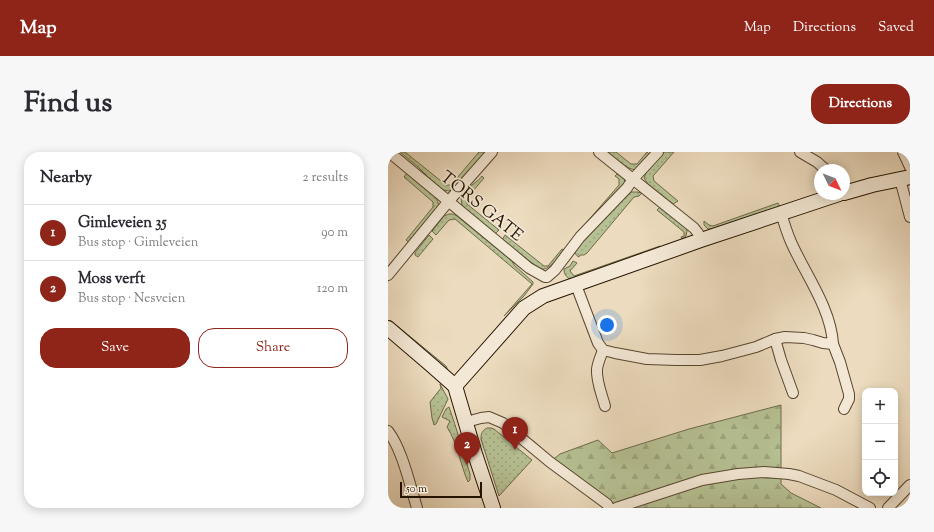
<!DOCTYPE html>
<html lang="en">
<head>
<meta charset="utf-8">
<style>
	:root { --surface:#fff; --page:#f7f7f7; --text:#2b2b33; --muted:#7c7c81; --line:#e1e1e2; --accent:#8f2418 }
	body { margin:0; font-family:"Sorts Mill Goudy",serif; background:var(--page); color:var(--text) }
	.controls { position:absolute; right:12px; bottom:12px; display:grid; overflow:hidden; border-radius:8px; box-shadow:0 2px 10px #0003 }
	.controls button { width:36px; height:36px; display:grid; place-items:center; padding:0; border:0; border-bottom:1px solid var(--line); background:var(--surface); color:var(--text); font:20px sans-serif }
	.compass { position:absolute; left:426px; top:12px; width:36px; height:36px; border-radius:50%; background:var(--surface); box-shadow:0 2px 10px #0003; rotate:133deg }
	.scale { position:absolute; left:12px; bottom:10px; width:82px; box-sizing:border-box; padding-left:4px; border:2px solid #261401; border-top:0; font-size:11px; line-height:14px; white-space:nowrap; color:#261401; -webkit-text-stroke:3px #f3e8d5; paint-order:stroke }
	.you { position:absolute; left:219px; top:173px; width:14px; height:14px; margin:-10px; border:3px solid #fff; border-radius:50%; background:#1a73e8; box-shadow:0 0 0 6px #1a73e833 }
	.badge { display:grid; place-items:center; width:26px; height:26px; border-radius:50%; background:var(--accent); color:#fff; font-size:13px; font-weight:700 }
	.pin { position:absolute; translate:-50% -33px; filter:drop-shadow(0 1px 2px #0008) }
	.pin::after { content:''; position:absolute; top:21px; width:14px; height:12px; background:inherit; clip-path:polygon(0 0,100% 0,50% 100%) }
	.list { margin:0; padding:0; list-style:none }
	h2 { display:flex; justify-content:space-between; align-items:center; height:52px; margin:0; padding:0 16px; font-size:17px }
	h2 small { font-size:13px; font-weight:400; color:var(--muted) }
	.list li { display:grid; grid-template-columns:26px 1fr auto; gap:12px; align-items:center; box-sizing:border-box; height:56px; padding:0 16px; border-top:1px solid var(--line) }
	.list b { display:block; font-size:15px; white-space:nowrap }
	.list p { margin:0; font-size:13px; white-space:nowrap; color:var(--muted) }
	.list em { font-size:13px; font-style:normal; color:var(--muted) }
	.actions { display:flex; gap:8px; padding:12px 16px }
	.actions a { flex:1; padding:9px 0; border:1px solid var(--accent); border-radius:16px; text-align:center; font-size:14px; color:var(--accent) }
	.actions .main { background:var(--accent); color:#fff }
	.icon { flex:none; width:22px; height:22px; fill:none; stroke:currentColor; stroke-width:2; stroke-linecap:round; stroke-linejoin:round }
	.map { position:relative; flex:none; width:522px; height:356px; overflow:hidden; border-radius:16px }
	header { display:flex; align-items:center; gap:24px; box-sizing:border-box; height:56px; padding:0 20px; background:var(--accent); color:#fff }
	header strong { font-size:19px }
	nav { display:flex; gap:22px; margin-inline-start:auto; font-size:14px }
	.intro { display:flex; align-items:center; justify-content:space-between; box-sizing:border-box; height:96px; padding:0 24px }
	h1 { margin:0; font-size:28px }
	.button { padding:10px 18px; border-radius:16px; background:var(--accent); color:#fff; font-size:14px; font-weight:700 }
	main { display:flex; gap:24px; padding:0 24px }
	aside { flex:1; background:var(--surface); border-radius:16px; box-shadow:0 2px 10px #0003 }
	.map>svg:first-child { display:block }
</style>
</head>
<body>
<header>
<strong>Map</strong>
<nav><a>Map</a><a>Directions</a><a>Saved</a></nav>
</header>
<div class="intro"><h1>Find us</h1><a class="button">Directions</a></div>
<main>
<aside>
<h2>Nearby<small>2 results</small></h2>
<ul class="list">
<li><span class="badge">1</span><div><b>Gimleveien 35</b><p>Bus stop · Gimleveien</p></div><em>90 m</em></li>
<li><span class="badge">2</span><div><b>Moss verft</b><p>Bus stop · Nesveien</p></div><em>120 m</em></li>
</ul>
<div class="actions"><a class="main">Save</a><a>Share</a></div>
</aside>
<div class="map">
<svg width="522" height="356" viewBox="0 0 522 356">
	<defs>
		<pattern id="grass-dots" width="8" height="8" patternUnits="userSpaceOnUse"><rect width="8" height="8" fill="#b6c193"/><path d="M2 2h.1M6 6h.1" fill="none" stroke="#9ca57d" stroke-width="1.8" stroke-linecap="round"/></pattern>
		<pattern id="forest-firs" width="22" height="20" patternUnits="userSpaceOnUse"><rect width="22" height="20" fill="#b6c193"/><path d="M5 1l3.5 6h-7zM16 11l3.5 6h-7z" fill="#9ca57d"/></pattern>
	</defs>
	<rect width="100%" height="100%" fill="#ecdbbe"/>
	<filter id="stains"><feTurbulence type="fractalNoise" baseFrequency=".005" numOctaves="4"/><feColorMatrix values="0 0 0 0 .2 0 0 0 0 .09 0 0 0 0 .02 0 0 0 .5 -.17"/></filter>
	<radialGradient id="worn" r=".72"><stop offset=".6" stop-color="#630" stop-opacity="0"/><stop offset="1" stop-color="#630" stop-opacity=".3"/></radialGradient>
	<g fill="url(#grass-dots)" stroke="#6e6a4a">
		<polygon points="12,0 17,0 58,33 63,33 91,0 98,0 69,35 61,39 55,38 50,35 29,14"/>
		<path d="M 219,0 L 228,0 L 243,12 L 249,12 L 259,0 L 262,3 L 248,18 C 238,17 227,6 219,0 Z"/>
		<polygon points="276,0 286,0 265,24 266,29 290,49 285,52 260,32 256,26 258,21"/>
		<path d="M 19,21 C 29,29 50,41 51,55 L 21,90 L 18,88 L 45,55 L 45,50 L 16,25 Z"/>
		<polygon points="229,22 236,26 237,32 220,50 219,49 199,71 198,71 231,33 231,27 227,24"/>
		<path d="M 94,24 L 96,26 L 79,46 L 79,52 L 111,78 L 107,82 L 76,57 C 66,38 85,36 94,24 Z"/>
		<path d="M 243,40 L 249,40 L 254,41 L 251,44 L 246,45 L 199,101 L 196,103 L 192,103 L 191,105 C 187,103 187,101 188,97 L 239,43 Z"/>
		<polygon points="390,51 392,55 327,77 320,77 316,73 316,69 321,73 325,74"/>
		<polygon points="272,55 298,74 299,79 298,84 294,87 293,85 296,84 296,80 269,58"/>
		<polygon points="61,62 65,62 69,64 124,109 126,113 145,130 145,132 136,144 116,164 144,132 67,67 61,68 48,83 44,79 56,64"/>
		<polygon points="41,83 45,87 30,105 27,103 27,101"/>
		<path d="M 117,83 L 156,114 L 160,114 L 174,97 L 176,98 C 170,105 162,119 152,117 L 114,88 Z"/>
		<path d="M 272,94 L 273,97 L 183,128 C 178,125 176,122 176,117 L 182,114 L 185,109 L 189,111 L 182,119 L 186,124 Z"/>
		<polygon points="2,168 58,214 59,216 59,217 58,217 6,174 2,169"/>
		<polygon points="52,232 60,247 48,272 46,273 44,266 42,250 53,236"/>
		<path d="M 61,255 C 69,277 75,300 82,322 L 82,328 L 80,330 C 72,312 70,292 59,275 L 62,269 L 54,265 L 58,257 Z"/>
		<path d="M 99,276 L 103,276 L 106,277 L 144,308 L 111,344 L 93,287 C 93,281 94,279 99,276 Z"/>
	</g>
	<polygon fill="url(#forest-firs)" stroke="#6e6a4a" points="393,253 393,332 403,341 433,356 228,356 162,310 172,302 210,288 224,301 301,277"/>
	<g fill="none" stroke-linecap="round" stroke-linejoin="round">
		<defs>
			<g id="street">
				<polyline points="1,0 141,116 157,125 159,125 167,118 192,85 239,36 245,27 270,0"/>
				<polyline points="211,0 306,76 310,81 313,88"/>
				<polyline points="412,0 429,10 438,18"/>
				<polyline points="515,0 522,15"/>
				<polyline points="512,27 522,65"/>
				<polyline points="0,123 60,50 104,0"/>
				<path d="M 188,133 L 210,191 L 215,198 L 227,201 L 259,207 L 288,208 L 312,208 L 334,204 L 368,195 L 387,187 L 397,185 L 416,186 L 425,188 L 435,191 L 445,192 C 443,156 417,122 403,90 C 399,81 396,71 393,61"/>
				<polyline points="387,187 393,208 405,241"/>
				<polyline points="445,192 452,210 461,242 461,247 456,257"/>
				<path d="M 215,198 C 213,204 210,210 209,217 C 208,229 214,243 217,254"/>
				<polyline points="78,270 93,266 101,265 115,271 162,310 219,352 221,356"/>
				<path d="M 0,279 C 14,297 22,333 29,356"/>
				<polyline points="228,356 314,328 350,322 376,320 401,322 411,324 448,338 482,356"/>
				<polyline points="500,356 522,333"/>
			</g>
			<g id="secondary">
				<polyline points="456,41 484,33 522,25"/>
				<polyline points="0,176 42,212 67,234"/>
				<polyline points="67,234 136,156 155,144 313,88 451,42"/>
				<polyline points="67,234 87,302 105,356"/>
			</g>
		</defs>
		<use href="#street" stroke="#584630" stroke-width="12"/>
		<use href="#secondary" stroke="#261401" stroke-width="16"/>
		<use href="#street" stroke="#f3e8d5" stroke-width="10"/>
		<use href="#secondary" stroke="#f3e8d5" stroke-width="14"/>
	</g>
	<g text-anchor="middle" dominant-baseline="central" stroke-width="3.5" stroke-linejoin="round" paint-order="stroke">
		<g font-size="17" fill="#261401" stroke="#f3e8d5">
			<text transform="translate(93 55) rotate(39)">TORS GATE</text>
		</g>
	</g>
	<rect width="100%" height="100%" filter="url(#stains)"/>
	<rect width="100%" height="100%" fill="url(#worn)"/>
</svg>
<div class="controls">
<button>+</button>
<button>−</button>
<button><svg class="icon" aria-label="locate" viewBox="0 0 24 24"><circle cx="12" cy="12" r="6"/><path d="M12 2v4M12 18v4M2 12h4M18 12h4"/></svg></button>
</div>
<svg class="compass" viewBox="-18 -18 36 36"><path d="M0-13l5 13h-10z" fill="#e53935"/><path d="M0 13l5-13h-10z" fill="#7c7c81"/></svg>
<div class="scale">50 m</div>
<div class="you"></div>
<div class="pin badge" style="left:127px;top:298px">1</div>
<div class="pin badge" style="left:79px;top:313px">2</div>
</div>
</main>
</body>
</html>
